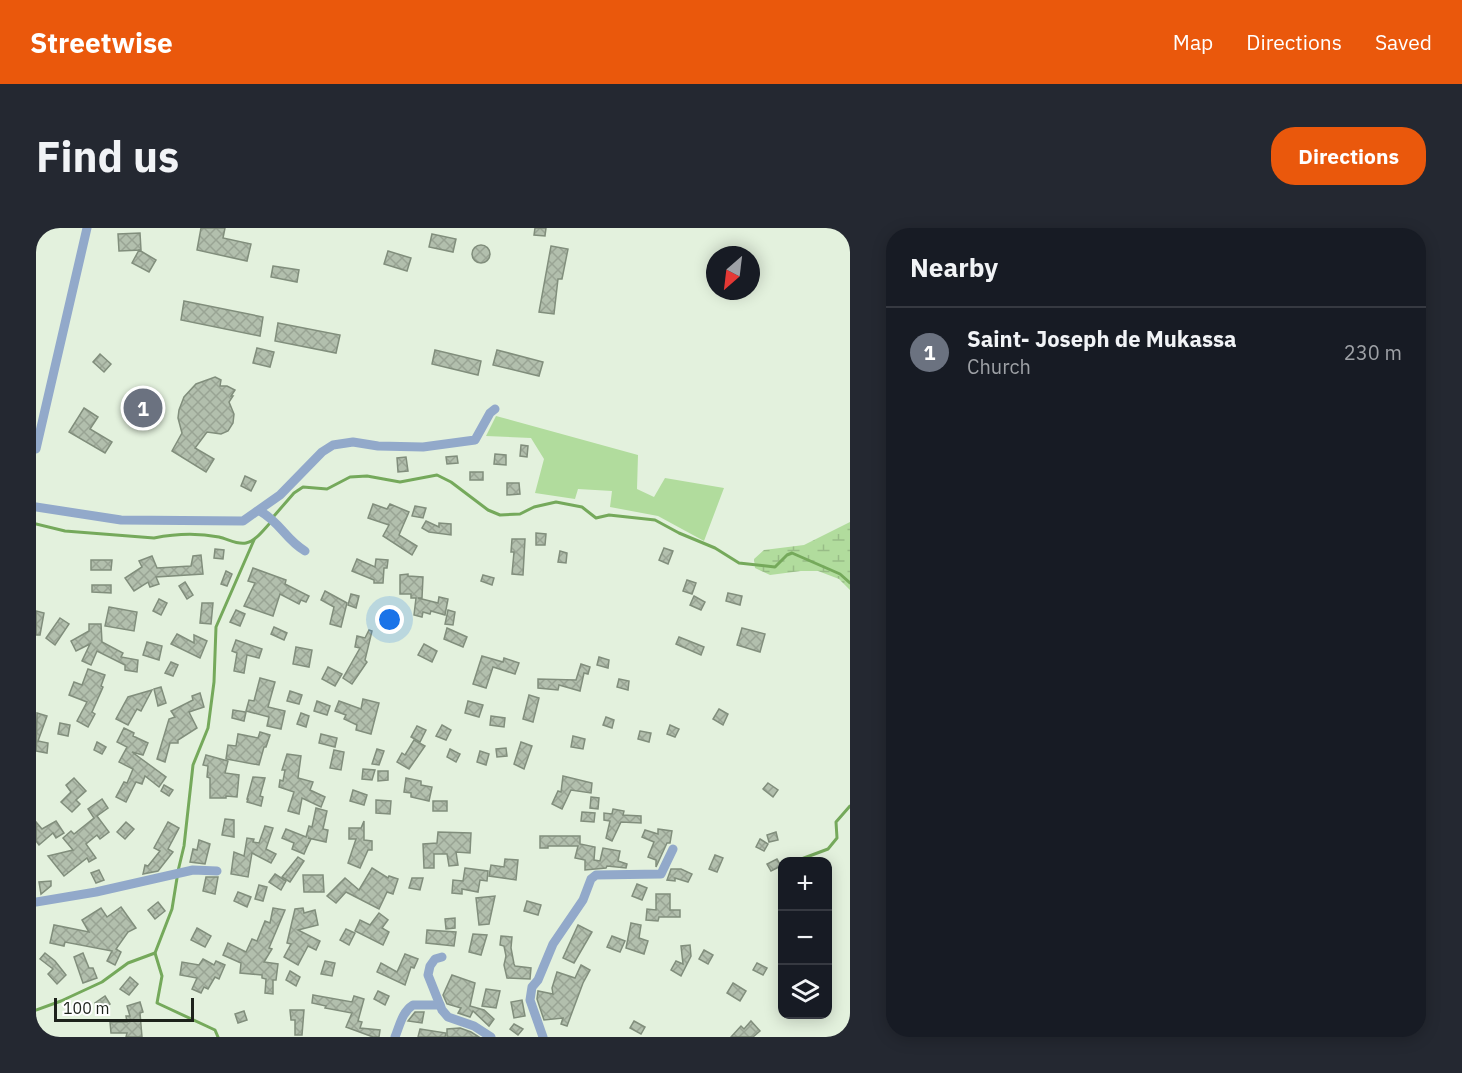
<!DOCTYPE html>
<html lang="en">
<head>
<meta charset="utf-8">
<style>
	:root { --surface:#171b24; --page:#242831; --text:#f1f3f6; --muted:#9ea1a6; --line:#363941; --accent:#ea580c }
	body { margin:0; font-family:"IBM Plex Sans",sans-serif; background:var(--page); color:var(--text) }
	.controls { position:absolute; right:18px; bottom:18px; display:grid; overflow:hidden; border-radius:12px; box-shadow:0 3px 15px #0003 }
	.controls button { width:54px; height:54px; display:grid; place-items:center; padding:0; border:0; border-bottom:2px solid var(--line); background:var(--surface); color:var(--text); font:30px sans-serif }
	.compass { position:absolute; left:670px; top:18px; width:54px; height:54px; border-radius:50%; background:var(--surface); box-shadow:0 3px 15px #0003; rotate:208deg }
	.scale { position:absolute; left:18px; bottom:15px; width:140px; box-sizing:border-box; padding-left:6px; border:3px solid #1d221b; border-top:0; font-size:16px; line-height:21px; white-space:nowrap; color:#1d221b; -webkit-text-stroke:4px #fff; paint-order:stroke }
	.you { position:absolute; left:354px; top:392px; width:21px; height:21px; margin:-15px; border:4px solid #fff; border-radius:50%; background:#1a73e8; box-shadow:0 0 0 9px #1a73e833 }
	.badge { display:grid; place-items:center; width:39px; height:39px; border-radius:50%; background:var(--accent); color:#fff; font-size:20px; font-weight:700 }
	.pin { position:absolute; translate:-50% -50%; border:3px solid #fff; box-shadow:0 2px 6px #0006 }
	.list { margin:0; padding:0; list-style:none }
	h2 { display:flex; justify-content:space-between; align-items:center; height:78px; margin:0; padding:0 24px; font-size:26px }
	h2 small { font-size:20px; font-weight:400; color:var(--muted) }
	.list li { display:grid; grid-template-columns:39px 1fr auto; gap:18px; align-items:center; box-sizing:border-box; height:90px; padding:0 24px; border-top:2px solid var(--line) }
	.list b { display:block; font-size:22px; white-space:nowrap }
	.list p { margin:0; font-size:20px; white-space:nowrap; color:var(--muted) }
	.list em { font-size:20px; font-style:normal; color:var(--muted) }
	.icon { flex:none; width:33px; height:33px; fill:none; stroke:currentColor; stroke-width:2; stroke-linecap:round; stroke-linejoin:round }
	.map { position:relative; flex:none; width:814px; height:809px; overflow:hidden; border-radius:24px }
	header { display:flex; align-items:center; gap:36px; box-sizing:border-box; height:84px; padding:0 30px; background:var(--accent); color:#fff }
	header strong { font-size:28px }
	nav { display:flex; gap:33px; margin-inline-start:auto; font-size:21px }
	.intro { display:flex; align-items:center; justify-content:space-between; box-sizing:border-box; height:144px; padding:0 36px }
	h1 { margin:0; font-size:42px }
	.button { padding:15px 27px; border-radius:24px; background:var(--accent); color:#fff; font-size:21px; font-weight:700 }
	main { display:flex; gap:36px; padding:0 36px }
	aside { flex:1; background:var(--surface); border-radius:24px; box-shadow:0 3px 15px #0003 }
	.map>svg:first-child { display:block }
</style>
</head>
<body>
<header>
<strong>Streetwise</strong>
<nav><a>Map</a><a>Directions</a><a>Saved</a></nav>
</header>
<div class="intro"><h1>Find us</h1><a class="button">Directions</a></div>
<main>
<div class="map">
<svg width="814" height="809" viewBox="0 0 814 809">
	<defs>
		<pattern id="wetland-marsh" width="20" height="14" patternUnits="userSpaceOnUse" patternTransform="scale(1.5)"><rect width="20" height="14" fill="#b1dc9d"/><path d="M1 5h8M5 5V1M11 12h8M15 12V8" fill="none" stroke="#98bc87"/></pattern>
		<pattern id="building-cross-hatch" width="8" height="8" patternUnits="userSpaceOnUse" patternTransform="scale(1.5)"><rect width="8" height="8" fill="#b2bfad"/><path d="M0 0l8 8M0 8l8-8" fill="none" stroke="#99a494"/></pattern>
	</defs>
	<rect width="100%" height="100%" fill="#e3f1dd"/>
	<polygon fill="#b1dc9d" points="460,188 602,227 601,261 618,269 629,250 688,260 668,313 622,288 574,279 576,263 542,261 539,271 499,265 508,231 495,210 450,208"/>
	<polygon fill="url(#wetland-marsh)" points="814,294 814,362 803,351 782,343 765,343 734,347 719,340 718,331 728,322 768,317"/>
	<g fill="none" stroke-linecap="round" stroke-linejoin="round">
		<g stroke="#75a95b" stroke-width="3">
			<polyline points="238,288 258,265 267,259 291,261 314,249 331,248 364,254 401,247 415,254 452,282 464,287 484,286 498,279 520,274 546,279 560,290 573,287 619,292 643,305 679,320 703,335 739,339 751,327 756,325 804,346 814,355"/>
			<path d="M 0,296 L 29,303 L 118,310 C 138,306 162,305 183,309 C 192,311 201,317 210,315 C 220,313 228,301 235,294"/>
			<polyline points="760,633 792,621 801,610 800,594 814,578"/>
			<polyline points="142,643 148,618 157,537 172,500 178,454 180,399 218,312"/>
			<polyline points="141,650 136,681 119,725 126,748 121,775 179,802 182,809"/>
			<polyline points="0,782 25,773 66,754 92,735 119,725"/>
		</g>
	</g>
	<g fill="url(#building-cross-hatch)" stroke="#818e7c" stroke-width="1.5">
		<polygon points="165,0 189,0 187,10 215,16 211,33 161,22"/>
		<polygon points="499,0 510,0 509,8 498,7"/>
		<polygon points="104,5 105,22 83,23 82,6"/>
		<polygon points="396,6 420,11 417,24 393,19"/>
		<circle cx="445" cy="26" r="9"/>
		<polygon points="515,18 532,21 526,51 522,51 518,86 503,84"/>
		<polygon points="103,22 120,32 113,44 96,35"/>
		<polygon points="352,23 375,30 371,43 348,36"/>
		<polygon points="237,38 263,42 261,54 235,49"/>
		<polygon points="148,73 227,89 224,108 145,92"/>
		<polygon points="242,95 304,107 300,125 239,113"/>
		<polygon points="221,120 238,124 234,139 217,135"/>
		<polygon points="399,122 445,133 442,147 396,136"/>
		<polygon points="461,122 507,134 503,148 457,137"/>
		<polygon points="64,126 75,136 68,144 57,134"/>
		<polygon points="179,149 185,152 184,158 191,158 199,162 195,168 197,168 193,174 198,186 197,195 192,203 185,206 171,204 159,220 178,231 170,244 136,223 146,205 142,190 143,182 148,169 160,156"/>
		<polygon points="48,180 62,189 54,201 76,214 69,225 33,204"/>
		<polygon points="485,217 492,218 491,229 484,228"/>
		<polygon points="459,226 470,227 470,237 458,236"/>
		<polygon points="421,228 422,235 411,236 410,229"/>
		<polygon points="370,229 372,243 362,244 361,230"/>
		<rect x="434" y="244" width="13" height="8"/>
		<polygon points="209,248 220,253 215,263 205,258"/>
		<polygon points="471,255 483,255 484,266 471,267"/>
		<polygon points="337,276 351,281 354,276 373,284 363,307 381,318 376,327 347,308 353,297 332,290"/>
		<polygon points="379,278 390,280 387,290 376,288"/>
		<polygon points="390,293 403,299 403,295 415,296 415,307 393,304 386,300"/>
		<polygon points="500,305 510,306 509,317 500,317"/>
		<polygon points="476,311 489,311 487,347 476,346 478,324 475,324"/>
		<polygon points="628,320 637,323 632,336 623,332"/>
		<polygon points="179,321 188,322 187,331 178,330"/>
		<polygon points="524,323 531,325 530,335 522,334"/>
		<polygon points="165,327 167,346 120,349 123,356 114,359 112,354 98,363 89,350 106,339 103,333 116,328 121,340 155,338 157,328"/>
		<polygon points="321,331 339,339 340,331 352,332 351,340 348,340 347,355 338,355 338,352 316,343"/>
		<polygon points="55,332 76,332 75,342 55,342"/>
		<polygon points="217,340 250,352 249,356 273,368 270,374 265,372 263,376 244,366 237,388 208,378 219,355 212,353"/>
		<polygon points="190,343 196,346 191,358 185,356"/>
		<polygon points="372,346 372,348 387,349 386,370 382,370 402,375 403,369 412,371 409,387 395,383 394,386 387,384 386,389 378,387 380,370 375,370 375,366 364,366 364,347"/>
		<polygon points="447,347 458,350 456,357 445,353"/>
		<polygon points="651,352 660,355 656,366 647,363"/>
		<polygon points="149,354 157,367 151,371 143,358"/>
		<polygon points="56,357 75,357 75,365 56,364"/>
		<polygon points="289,363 311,375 305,399 294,396 298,379 285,372"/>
		<polygon points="692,365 706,368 704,377 690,373"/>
		<polygon points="315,366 323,368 320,380 312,377"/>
		<polygon points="658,368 669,374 665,382 654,377"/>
		<polygon points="123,371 131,375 125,387 117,383"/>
		<polygon points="166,375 177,375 175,396 164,395"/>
		<polygon points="73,379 101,384 98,403 69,398"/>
		<polygon points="200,382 209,386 204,398 194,394"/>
		<polygon points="412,382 419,384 417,397 409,396"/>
		<polygon points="0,383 8,385 4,407 0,407"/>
		<polygon points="24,390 33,396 19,417 10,410"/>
		<polygon points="53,396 65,396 66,414 87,425 85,429 102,432 101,444 89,442 89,437 61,423 55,437 46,433 54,416 40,423 35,413 53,403"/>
		<polygon points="238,399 251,405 248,412 235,406"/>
		<polygon points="411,400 431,409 427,419 408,411"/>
		<polygon points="706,400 729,406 724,424 701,417"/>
		<polygon points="333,402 336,403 329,432 331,434 316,456 307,450 324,420 319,419 321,408 329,410"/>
		<polygon points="141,406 158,415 158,407 171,413 164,430 135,416"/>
		<polygon points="643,409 668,419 665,427 640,416"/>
		<polygon points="200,412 226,421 223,430 211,427 208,445 198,443 201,425 196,423"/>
		<polygon points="111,414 126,418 123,432 107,427"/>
		<polygon points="388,416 401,423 396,434 382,427"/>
		<polygon points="260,419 276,422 273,439 257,436"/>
		<polygon points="446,428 467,434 468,430 483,435 479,446 457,439 450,460 437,456"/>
		<polygon points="563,429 573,432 572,440 561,437"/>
		<polygon points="135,434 142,437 137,448 129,445"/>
		<polygon points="545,436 554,439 552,446 548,445 544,463 523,457 522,462 502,460 502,451 540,452"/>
		<polygon points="292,439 306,446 299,458 286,451"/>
		<polygon points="52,441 69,447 65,458 67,459 56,484 59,486 52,499 41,493 51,474 33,467 38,454 46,457"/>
		<polygon points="224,450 239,454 232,479 249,483 245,501 231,498 233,489 210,483 213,472 218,473"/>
		<polygon points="583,451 593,453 592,462 581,459"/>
		<polygon points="125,459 130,475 122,478 118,461"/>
		<polygon points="116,462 105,483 101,481 92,497 80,491 92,469"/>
		<polygon points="254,463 266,467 263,476 251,473"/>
		<polygon points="164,465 168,479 153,484 161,500 142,512 142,515 134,515 129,534 121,531 133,491 139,489 135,483 157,472 156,468"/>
		<polygon points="493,467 503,470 497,494 487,491"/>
		<polygon points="327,471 343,475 335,506 320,502 321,497 308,491 310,487 299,483 303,473 325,481"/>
		<polygon points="281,473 294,478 291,487 278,483"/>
		<polygon points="432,473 447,477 443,489 429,485"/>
		<polygon points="683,481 692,486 687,497 677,491"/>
		<polygon points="197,482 210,484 208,493 196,490"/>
		<polygon points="1,485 11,488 2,513 12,515 11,525 0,523"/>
		<polygon points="265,485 273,488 270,499 261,496"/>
		<polygon points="455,488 469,490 468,499 454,497"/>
		<polygon points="570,489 578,492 576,500 567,497"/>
		<polygon points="24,495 34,497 32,508 22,506"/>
		<polygon points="406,497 415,502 410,512 400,508"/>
		<polygon points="634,497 643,501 639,509 631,506"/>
		<polygon points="381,498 390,502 384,514 375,509"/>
		<polygon points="88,500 98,505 97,508 112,515 107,527 96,524 130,549 123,559 109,548 106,556 100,554 90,574 80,569 88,554 91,555 97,541 83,534 91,519 81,514"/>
		<polygon points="604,503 615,505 613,514 602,511"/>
		<polygon points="224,504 234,507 230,519 228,519 223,537 190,531 192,517 200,518 202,506 222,510"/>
		<polygon points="285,506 301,510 299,519 283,515"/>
		<polygon points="537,508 549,511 547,521 535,519"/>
		<polygon points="378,512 389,518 373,541 361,534 366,525 369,527"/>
		<polygon points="61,514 70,519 66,526 58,522"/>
		<polygon points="485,514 496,518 488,541 478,536"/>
		<polygon points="470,520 471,528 461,529 460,521"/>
		<polygon points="341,521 348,523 343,537 336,536"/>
		<polygon points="414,521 424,526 420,534 411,529"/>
		<polygon points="298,522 308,524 305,542 294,540"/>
		<polygon points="444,523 453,526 450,537 441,534"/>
		<polygon points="251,526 265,528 262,550 277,554 274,562 289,569 285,579 266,570 263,586 252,583 258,564 243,559 244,552 247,553 249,542 246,542"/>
		<polygon points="170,527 192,533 189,545 203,547 201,569 190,568 190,570 174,570 174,550 171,549 172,538 167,537"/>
		<polygon points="327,541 339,542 336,552 326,551"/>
		<polygon points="342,543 352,543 352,552 342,553"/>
		<polygon points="527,548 556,555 555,565 535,562 526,581 516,576 522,563 525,564"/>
		<polygon points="217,549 229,550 224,568 227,569 225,578 211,574 212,571 211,571"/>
		<polygon points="38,550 50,563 40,572 44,576 36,584 25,574 35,564 30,557"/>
		<polygon points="370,550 385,553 385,557 396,559 393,573 375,569 375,565 368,564"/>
		<polygon points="732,555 742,562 737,569 727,561"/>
		<polygon points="128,557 137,562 133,568 125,563"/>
		<polygon points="317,562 331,567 328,577 314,573"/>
		<polygon points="555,569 563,570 562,581 554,580"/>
		<polygon points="66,571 72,580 61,588 73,604 64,611 61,607 50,616 60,630 53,634 51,630 28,648 12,628 37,622 27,610 35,603 38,606 58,590 52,581"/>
		<polygon points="340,572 355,573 354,586 340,585"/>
		<rect x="397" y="573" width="14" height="10"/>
		<polygon points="280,580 291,583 287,601 292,602 290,614 272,610 275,611 271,619 269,618 271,619 268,626 256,621 258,615 246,610 250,601 270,609 273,598 276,599"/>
		<polygon points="577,581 588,583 587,587 605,588 605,595 585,594 576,613 570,610 574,593 568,592 568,585 576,586"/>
		<polygon points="546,584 559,585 558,594 545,593"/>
		<polygon points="189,591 198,592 198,609 186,607"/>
		<polygon points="20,593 28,605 20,610 17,605 3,617 0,613 0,594 6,601"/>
		<polygon points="328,593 328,612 336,613 336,622 332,622 324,640 312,635 320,611 313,611 313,600 325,600"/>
		<polygon points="90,594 98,601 89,611 81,604"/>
		<polygon points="132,594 143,600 132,621 137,624 122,643 107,646 109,637 112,638 124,623 118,620"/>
		<polygon points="229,598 237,600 230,621 240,626 235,635 216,625 212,649 195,646 198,624 208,628 211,610 218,611 217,614 223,615"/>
		<polygon points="622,601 636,603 634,615 631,615 620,639 620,632 612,629 618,614 606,609 609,602 622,606"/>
		<polygon points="402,604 435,605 434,625 420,624 422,637 413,638 411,626 398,626 398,640 388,640 387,616 401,615"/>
		<polygon points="740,604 742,612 733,614 731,607"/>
		<polygon points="504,608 544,608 544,616 559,619 558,632 564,633 567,620 584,623 582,633 591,636 590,640 571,638 570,640 549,642 549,632 539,630 542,618 512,618 512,620 504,620"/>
		<polygon points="724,611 732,616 728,623 720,619"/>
		<polygon points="163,612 174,616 169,636 154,634 157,621 161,622"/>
		<polygon points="679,627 687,630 681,644 673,641"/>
		<polygon points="262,629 268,633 254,654 246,649"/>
		<polygon points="469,631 482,632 480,652 453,648 455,637 468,639"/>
		<polygon points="741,631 745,638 735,643 731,636"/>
		<polygon points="336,640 352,650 353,648 362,651 357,666 351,664 343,681 310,664 300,675 291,668 309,650 323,662"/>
		<polygon points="429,640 452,643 451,653 444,652 442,664 426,661 426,666 416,665 417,652 427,653"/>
		<polygon points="635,641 645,641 656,646 652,654 639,650 639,653 631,652"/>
		<polygon points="63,642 68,652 60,655 55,645"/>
		<polygon points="239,646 250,653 245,662 233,654"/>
		<polygon points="267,647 287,647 288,664 268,664"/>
		<polygon points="170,649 182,649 179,666 167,663"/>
		<polygon points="376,650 387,650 384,662 373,660"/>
		<polygon points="15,653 15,658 5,666 3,654"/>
		<polygon points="601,656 611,660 606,672 596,668"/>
		<polygon points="223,657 231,659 227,673 219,671"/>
		<polygon points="202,664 215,669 211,679 198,673"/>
		<polygon points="620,666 634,666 634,682 644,682 644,689 623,689 622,693 610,692 611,681 620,682"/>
		<polygon points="459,668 453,696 443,697 440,670"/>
		<polygon points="491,673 505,677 502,687 488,683"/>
		<polygon points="122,674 129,683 119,691 112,682"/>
		<polygon points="85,679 100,700 92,704 80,721 85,724 79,737 71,733 76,723 29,714 28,718 14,715 18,697 53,704 46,692 65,680 71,689"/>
		<polygon points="237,680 249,682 233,720 236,721 228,734 242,736 240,752 237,752 237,766 229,765 230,751 226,750 226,747 204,745 205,735 187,727 192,715 210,724 216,711 221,713 229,693 234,695"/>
		<polygon points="267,680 268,685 279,682 282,697 262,702 284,713 280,722 272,718 262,737 248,729 255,716 251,715 259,681"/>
		<polygon points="343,685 352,692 346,700 353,704 347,717 319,703 324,692 334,697"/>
		<polygon points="419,690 419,700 410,701 409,691"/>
		<polygon points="595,695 605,697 603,710 612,713 608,726 590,720"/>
		<polygon points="542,697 556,704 538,735 527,730"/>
		<polygon points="161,700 175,708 169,719 155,712"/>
		<polygon points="310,701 319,705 313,717 304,712"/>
		<polygon points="391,702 420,704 418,718 390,715"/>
		<polygon points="437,706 451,707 445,727 433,724"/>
		<polygon points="465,708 476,709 475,720 478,736 479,738 495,740 494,751 471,750 468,737 470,728 468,718 464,717"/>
		<polygon points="576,708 589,713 584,724 571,719"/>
		<polygon points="654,717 655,728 645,748 635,742 640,733 647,736 645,718"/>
		<polygon points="668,722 677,727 672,736 663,731"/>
		<polygon points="9,725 19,733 30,747 21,756 12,746 17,741 4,731"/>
		<polygon points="47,725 53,740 57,740 61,750 47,755 38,729"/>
		<polygon points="369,726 382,731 378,740 375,739 369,757 341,744 345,735 361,744"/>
		<polygon points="167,731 178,737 180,733 189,737 183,751 179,749 172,761 168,759 165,765 156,761 161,750 144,747 146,734 163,737"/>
		<polygon points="289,733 299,735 296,748 285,746"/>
		<polygon points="721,735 731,740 727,747 717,742"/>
		<polygon points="545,737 554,742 547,755 531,798 525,796 527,790 508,792 501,771 502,763 517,766 516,760 521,744 539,750"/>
		<polygon points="254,743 264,749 260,758 250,752"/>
		<polygon points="416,747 439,755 434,778 448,782 458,791 453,798 437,783 434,789 422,785 425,780 411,776 407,767"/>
		<polygon points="94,749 102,756 93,767 84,761"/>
		<polygon points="697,755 710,763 704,773 691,765"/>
		<polygon points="450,761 464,763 460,780 446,778"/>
		<polygon points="342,763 353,768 349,777 338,771"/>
		<polygon points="277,767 316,774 318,768 328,771 322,793 326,794 324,800 344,802 343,809 337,809 310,799 316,785 289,780 290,778 276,775"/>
		<polygon points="69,768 74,776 64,782 59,775"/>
		<polygon points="486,772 489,788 478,790 475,774"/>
		<polygon points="104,774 107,784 104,785 106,809 90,809 91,805 75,805 74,794 91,794 90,788 94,788 91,778"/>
		<polygon points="254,782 268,782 266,807 259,807 259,792 255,792"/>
		<polygon points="208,783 211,792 202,795 199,786"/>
		<polygon points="379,784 388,784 386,795 372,793"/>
		<polygon points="598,793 609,799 605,806 594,800"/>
		<polygon points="715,793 724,803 717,809 695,809 705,798 708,801"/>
		<polygon points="478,796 487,801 482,807 474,801"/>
		<polygon points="424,800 435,804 443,809 411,809 411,801"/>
		<polygon points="384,801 410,805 409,809 382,809"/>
	</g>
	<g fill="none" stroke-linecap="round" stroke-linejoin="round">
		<g stroke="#92a9ca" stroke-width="9">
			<polyline points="0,221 51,0"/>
			<polyline points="0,279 85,292 207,293 244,267 286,224 297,217 317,214 342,218 387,219 439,212 454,185 459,181"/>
			<path d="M 224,283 C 245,295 249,311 269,323"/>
			<polyline points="0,674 60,664 157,642 181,643"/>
			<polyline points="406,729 399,731 394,738 392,747 406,782 412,789 438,798 455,809"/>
			<path d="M 359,809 C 364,797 366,784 377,777 L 404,777"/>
			<polyline points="507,809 494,772 496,759 502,752 517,716 547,672 555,651 560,647 625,646 637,621"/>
		</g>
	</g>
</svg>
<div class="controls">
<button>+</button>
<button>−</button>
<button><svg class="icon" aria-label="layers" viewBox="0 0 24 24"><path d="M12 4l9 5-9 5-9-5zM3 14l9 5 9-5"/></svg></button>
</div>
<svg class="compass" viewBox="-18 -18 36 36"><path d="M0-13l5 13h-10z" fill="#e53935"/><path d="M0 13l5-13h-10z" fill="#9ea1a6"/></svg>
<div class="scale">100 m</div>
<div class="you"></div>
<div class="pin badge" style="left:107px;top:180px;background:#6b7280">1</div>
</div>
<aside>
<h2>Nearby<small></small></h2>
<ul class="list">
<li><span class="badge" style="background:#6b7280">1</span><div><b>Saint- Joseph de Mukassa</b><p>Church</p></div><em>230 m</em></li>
</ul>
</aside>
</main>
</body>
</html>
